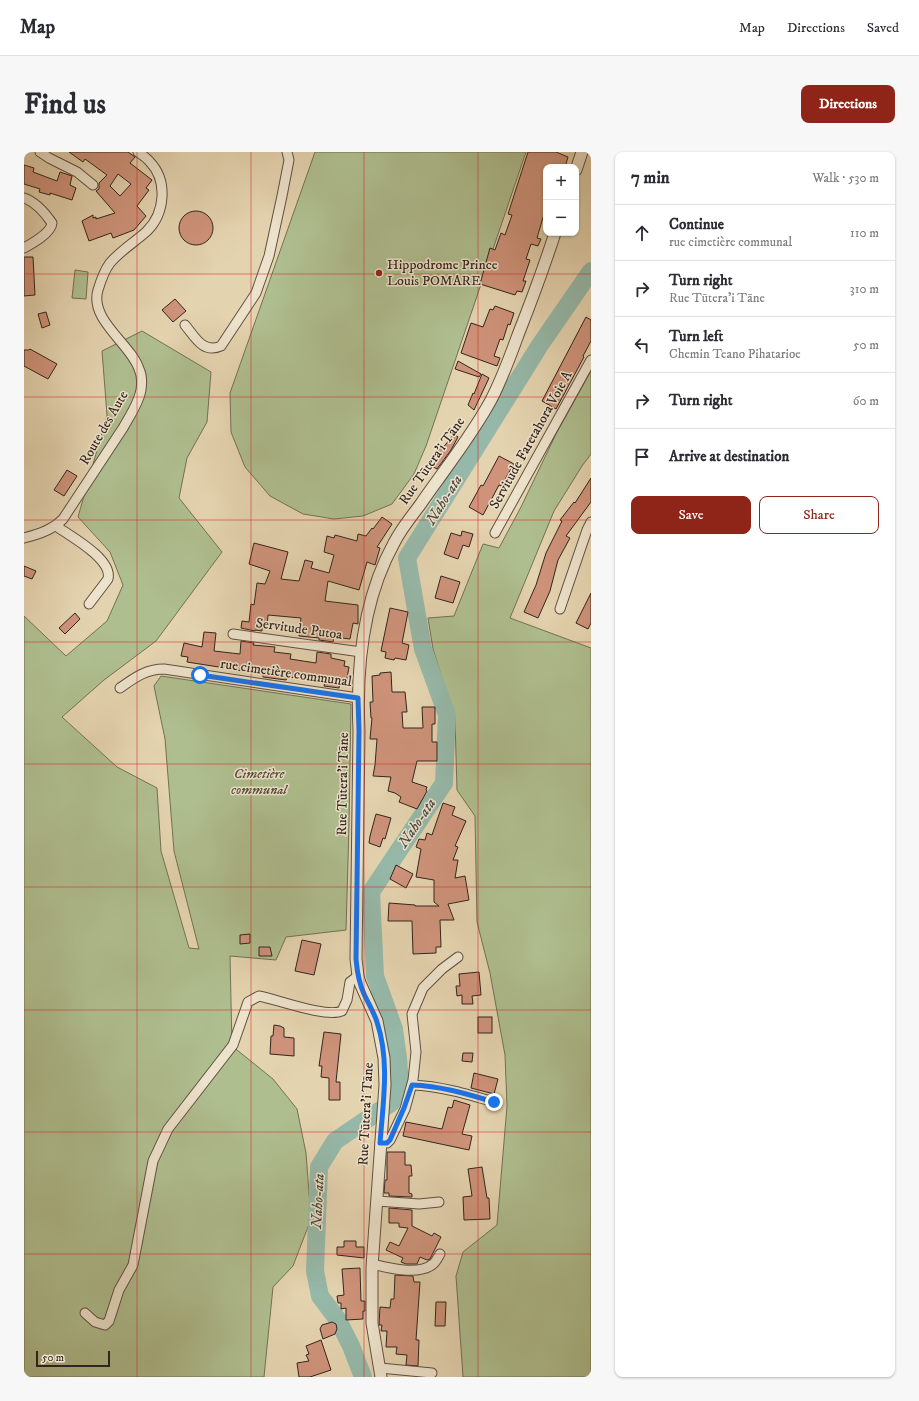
<!DOCTYPE html>
<html lang="en">
<head>
<meta charset="utf-8">
<style>
	:root { --surface:#fff; --page:#f7f7f7; --text:#2b2b33; --muted:#7c7c81; --line:#e1e1e2; --accent:#8f2418 }
	body { margin:0; font-family:"IM FELL DW Pica",serif; background:var(--page); color:var(--text) }
	.controls { position:absolute; right:12px; top:12px; display:grid; overflow:hidden; border-radius:8px; box-shadow:0 1px 3px #0004 }
	.controls button { width:36px; height:36px; display:grid; place-items:center; padding:0; border:0; border-bottom:1px solid var(--line); background:var(--surface); color:var(--text); font:20px sans-serif }
	.scale { position:absolute; left:12px; bottom:10px; width:74px; box-sizing:border-box; padding-left:4px; border:2px solid #34241d; border-top:0; font-size:11px; line-height:14px; white-space:nowrap; color:#34241d; -webkit-text-stroke:3px #ede2cb; paint-order:stroke }
	.stop { position:absolute; width:12px; height:12px; margin:-9px; border:3px solid #1a73e8; border-radius:50%; background:#fff }
	.stop.end { background:#1a73e8; border-color:#fff; box-shadow:0 1px 4px #0008 }
	.list { margin:0; padding:0; list-style:none }
	h2 { display:flex; justify-content:space-between; align-items:center; height:52px; margin:0; padding:0 16px; font-size:17px }
	h2 small { font-size:13px; font-weight:400; color:var(--muted) }
	.list li { display:grid; grid-template-columns:26px 1fr auto; gap:12px; align-items:center; box-sizing:border-box; height:56px; padding:0 16px; border-top:1px solid var(--line) }
	.list b { display:block; font-size:15px; white-space:nowrap }
	.list p { margin:0; font-size:13px; white-space:nowrap; color:var(--muted) }
	.list em { font-size:13px; font-style:normal; color:var(--muted) }
	.actions { display:flex; gap:8px; padding:12px 16px }
	.actions a { flex:1; padding:9px 0; border:1px solid var(--accent); border-radius:8px; text-align:center; font-size:14px; color:var(--accent) }
	.actions .main { background:var(--accent); color:#fff }
	.icon { flex:none; width:22px; height:22px; fill:none; stroke:currentColor; stroke-width:2; stroke-linecap:round; stroke-linejoin:round }
	.map { position:relative; flex:none; width:567px; height:1225px; overflow:hidden; border-radius:8px }
	header { display:flex; align-items:center; gap:24px; box-sizing:border-box; height:56px; padding:0 20px; background:var(--surface); border-bottom:1px solid var(--line) }
	header strong { font-size:19px }
	nav { display:flex; gap:22px; margin-inline-start:auto; font-size:14px }
	.intro { display:flex; align-items:center; justify-content:space-between; box-sizing:border-box; height:96px; padding:0 24px }
	h1 { margin:0; font-size:28px }
	.button { padding:10px 18px; border-radius:8px; background:var(--accent); color:#fff; font-size:14px; font-weight:700 }
	main { display:flex; gap:24px; padding:0 24px }
	aside { flex:1; background:var(--surface); border-radius:8px; box-shadow:0 1px 3px #0004 }
	.map>svg:first-child { display:block }
</style>
</head>
<body>
<header>
<strong>Map</strong>
<nav><a>Map</a><a>Directions</a><a>Saved</a></nav>
</header>
<div class="intro"><h1>Find us</h1><a class="button">Directions</a></div>
<main>
<div class="map">
<svg width="567" height="1225" viewBox="0 0 567 1225">
	<rect width="100%" height="100%" fill="#e4d3af"/>
	<filter id="stains"><feTurbulence type="fractalNoise" baseFrequency=".005" numOctaves="4"/><feColorMatrix values="0 0 0 0 .2 0 0 0 0 .09 0 0 0 0 .02 0 0 0 .5 -.17"/></filter>
	<radialGradient id="worn" r=".72"><stop offset=".6" stop-color="#630" stop-opacity="0"/><stop offset="1" stop-color="#630" stop-opacity=".3"/></radialGradient>
	<g fill="#afbe8f" stroke="#727156">
		<polygon points="291,0 502,0 402,294 390,322 368,352 339,364 310,367 279,362 246,344 221,315 207,280 206,241"/>
		<polygon points="51,118 64,120 62,147 48,146"/>
		<polygon points="118,179 187,220 183,270 163,306 155,346 198,400 132,489 80,528 38,565 93,615 133,636 137,699 165,796 175,797 150,699 141,587 130,534 137,524 327,552 325,674 322,778 262,785 252,808 206,804 208,894 249,927 273,957 282,1001 287,1067 269,1114 249,1135 240,1225 0,1225 0,464 42,504 83,469 99,433 86,400 54,365 83,263 78,199"/>
		<polygon points="567,219 567,302 558,314 530,359 486,466 567,496 567,1225 439,1225 432,1124 439,1100 473,1073 483,954 481,903 466,821 453,770 451,664 433,638 431,567 409,497 404,466 430,464 459,392 475,396 497,355 532,282"/>
	</g>
	<g fill="none" stroke-linecap="round" stroke-linejoin="round">
		<polyline stroke="#96b8a8" stroke-width="18" points="339,1225 327,1194 314,1168 296,1144 291,1119 295,1015 311,989 367,951 373,943 376,932 374,906 370,877 351,824 347,740 420,631 423,563 399,497 383,406 516,193 567,119"/>
	</g>
	<g fill="#ce937a" stroke="#34241d" fill-rule="evenodd">
		<path d="M 45,0 L 104,0 L 111,5 L 106,11 L 128,28 L 122,36 L 125,38 L 113,54 L 122,64 L 110,78 L 89,86 L 87,81 L 65,89 L 58,69 L 69,63 L 69,66 L 72,65 L 72,67 L 91,61 L 72,39 L 75,37 L 75,31 L 83,23 L 61,7 L 59,10 ZM 94,22 L 107,32 L 96,44 L 86,34 Z"/>
		<polygon points="504,0 532,0 544,5 541,15 522,15 522,55 513,86 517,87 514,94 507,92 502,107 506,108 499,129 502,129 498,140 493,139 491,143 456,132 466,96 471,98 477,81 481,83 488,63 484,62"/>
		<polygon points="0,13 10,16 9,20 33,29 36,20 48,24 46,33 52,36 48,48 26,41 26,43 15,40 16,37 0,32"/>
		<circle cx="172" cy="76" r="17"/>
		<polygon points="0,105 9,105 11,143 0,144"/>
		<polygon points="151,147 162,159 149,170 138,158"/>
		<polygon points="471,154 490,161 486,173 484,172 479,188 476,187 470,204 476,206 473,214 437,201 447,171 459,175 466,157 469,158"/>
		<polygon points="22,160 26,173 18,176 14,162"/>
		<polygon points="562,165 567,168 567,189 559,204 560,205 532,257 518,249"/>
		<polygon points="6,197 33,212 24,227 0,214 0,198 5,198"/>
		<polygon points="434,209 457,222 455,225 431,217"/>
		<polygon points="458,222 465,226 450,258 444,253 449,241 450,242"/>
		<polygon points="430,282 434,285 427,298 413,317 404,312 416,296 418,297"/>
		<polygon points="475,304 490,312 477,334 475,333 459,363 445,355 457,333 459,334"/>
		<polygon points="43,318 53,324 40,344 30,338"/>
		<polygon points="567,326 567,350 542,384 546,386 534,408 526,439 514,466 500,460 512,433 522,401 538,369 536,368 550,350 551,351"/>
		<polygon points="358,365 368,372 353,395 356,396 351,413 343,410 335,438 304,429 301,449 334,453 334,472 329,471 326,487 310,485 309,490 295,488 295,486 275,484 277,466 244,463 243,474 238,474 238,479 231,478 231,479 217,476 218,469 225,470 227,452 230,453 233,431 241,432 246,419 225,412 230,391 264,400 257,427 275,429 281,408 289,410 287,416 305,421 310,403 300,400 303,384 310,386 311,383 333,389 334,382 342,384 348,376 349,377"/>
		<polygon points="438,379 449,382 445,395 439,393 434,407 420,402 427,381 437,384"/>
		<polygon points="0,414 12,419 8,427 0,424"/>
		<polygon points="417,424 436,430 429,451 411,446"/>
		<polygon points="567,441 567,471 564,477 552,471"/>
		<polygon points="366,456 384,460 378,491 385,493 382,508 371,506 370,508 361,506 362,500 357,499"/>
		<polygon points="51,461 56,467 41,482 35,476"/>
		<polygon points="180,480 192,481 190,499 216,502 217,489 230,491 229,493 251,495 250,500 267,502 266,507 292,511 293,500 307,502 307,506 321,509 320,514 325,515 322,532 316,531 315,536 300,534 301,530 295,529 295,528 264,525 262,528 239,525 239,522 163,510 164,505 157,504 160,491 178,495"/>
		<polygon points="367,520 368,540 381,540 383,560 378,560 379,576 399,576 398,555 411,555 411,572 408,572 408,590 413,590 413,609 393,609 388,630 403,635 402,638 403,639 393,657 375,650 377,645 371,641 364,639 367,625 349,624 351,613 353,587 346,587 348,566 347,566 346,550 349,550 348,524 356,523 356,521"/>
		<polygon points="419,651 431,655 428,663 442,669 431,694 434,695 429,708 434,708 431,726 441,724 445,748 424,752 430,768 416,768 417,795 412,795 412,801 389,802 388,769 364,769 365,751 391,753 391,754 415,754 410,750 410,728 392,725 397,697 392,695 395,687 401,688 403,681 408,683"/>
		<polygon points="352,662 367,666 361,687 359,686 356,695 345,691 346,684"/>
		<polygon points="372,713 389,722 382,736 366,727"/>
		<polygon points="226,782 226,791 216,792 216,783"/>
		<polygon points="278,788 297,792 290,823 271,819"/>
		<polygon points="235,795 246,795 248,804 235,804"/>
		<polygon points="455,820 457,843 448,844 449,852 438,852 438,843 433,844 432,834 436,834 435,822"/>
		<rect x="454" y="865" width="14" height="16"/>
		<polygon points="250,873 256,874 260,876 260,885 270,886 270,904 246,902 247,884 249,884"/>
		<polygon points="300,880 317,882 312,930 316,930 316,948 305,948 305,926 297,925 298,914 295,914"/>
		<polygon points="439,901 449,901 448,910 438,909"/>
		<polygon points="450,921 474,927 470,942 447,936"/>
		<polygon points="430,948 446,953 438,982 448,984 445,998 379,984 382,970 418,977 424,955 428,956"/>
		<polygon points="363,1000 381,1000 381,1013 387,1013 388,1024 385,1024 385,1041 388,1042 388,1045 365,1044 365,1041 360,1041 361,1028 363,1028"/>
		<polygon points="458,1015 463,1046 465,1046 466,1067 440,1068 439,1045 448,1044 444,1017"/>
		<polygon points="365,1056 388,1058 388,1074 408,1084 410,1081 417,1085 406,1107 403,1108 396,1105 393,1112 382,1112 377,1110 379,1106 362,1098 366,1090 375,1094 384,1076 375,1075 375,1071 365,1071"/>
		<polygon points="320,1089 332,1089 332,1095 340,1095 340,1106 313,1103 313,1095 320,1095"/>
		<polygon points="336,1116 337,1149 341,1149 341,1159 339,1159 339,1167 322,1168 322,1156 317,1157 317,1151 314,1151 313,1144 320,1143 318,1117"/>
		<polygon points="371,1123 389,1124 390,1130 396,1130 392,1188 395,1188 394,1214 382,1213 383,1203 372,1202 373,1195 362,1195 363,1179 357,1179 358,1173 355,1173 356,1155 366,1156 367,1147 370,1147"/>
		<polygon points="412,1150 422,1150 421,1174 411,1174"/>
		<polygon points="308,1170 312,1172 313,1177 311,1182 299,1187 296,1177 298,1173"/>
		<polygon points="297,1188 307,1218 286,1225 275,1225 273,1211 285,1209 282,1203 285,1202 282,1194"/>
	</g>
	<g fill="none" stroke-linecap="round" stroke-linejoin="round">
		<defs>
			<g id="minor">
				<polyline points="16,0 25,6 53,20 69,33"/>
				<path d="M 0,46 C 12,50 21,61 28,71 C 27,81 9,91 0,96"/>
				<path d="M 161,173 C 171,185 179,202 197,194 L 232,141 L 245,104 L 258,44 L 265,8 L 263,0"/>
				<path d="M 32,374 C 46,384 89,407 84,427 L 65,452"/>
				<polyline points="471,381 567,208"/>
				<path d="M 0,386 C 15,382 28,378 39,367 L 99,276 C 105,265 115,251 117,238 C 118,231 118,223 115,217 C 107,192 65,168 74,138 C 77,128 80,119 86,111 C 97,98 111,90 123,79 C 141,61 144,29 126,10 C 123,6 118,3 114,0"/>
				<polyline points="536,457 563,378 567,370"/>
				<polyline points="209,482 337,500"/>
				<path d="M 96,536 C 110,526 122,517 140,517 L 334,546"/>
				<path d="M 388,933 C 416,934 443,942 470,950"/>
				<polyline points="356,991 363,991 366,988 381,957 389,928 392,900 388,862 399,836 418,817 434,805"/>
				<polyline points="353,1049 395,1052 415,1050"/>
				<path d="M 348,1112 C 364,1116 395,1124 409,1112 C 412,1110 414,1105 416,1102"/>
				<path d="M 61,1161 L 71,1170 L 81,1173 L 85,1169 L 95,1138 L 109,1113 L 129,1009 L 144,977 L 209,893 L 224,850 L 235,844 C 255,848 302,866 318,859 L 323,848 L 326,830 L 334,824"/>
				<polyline points="356,1216 408,1221"/>
			</g>
			<g id="tertiary">
				<polyline points="552,18 558,0"/>
				<path d="M 357,1225 L 348,1171 L 348,1115 L 361,933 L 360,906 L 353,869 L 336,831 L 334,824 L 332,807 L 335,579 C 332,515 339,447 370,391 C 377,377 387,365 396,353 C 420,318 447,285 467,248 C 478,227 486,205 494,183 C 507,150 520,115 531,81"/>
			</g>
		</defs>
		<use href="#minor" stroke="#605042" stroke-width="11"/>
		<use href="#tertiary" stroke="#605042" stroke-width="13"/>
		<use href="#minor" stroke="#ede2cb" stroke-width="9"/>
		<use href="#tertiary" stroke="#ede2cb" stroke-width="11"/>
	</g>
	<g fill="none" stroke-linecap="round" stroke-linejoin="round">
		<path stroke="#1a73e8" stroke-width="5" d="M 176,523 L 334,546 L 335,579 L 332,807 C 333,819 335,831 340,842 C 344,851 350,860 353,870 C 366,909 359,951 356,991 L 363,991 L 366,988 L 380,956 L 388,933 C 417,934 443,942 470,950"/>
	</g>
	<path fill="none" stroke="#d62828" stroke-width="1" stroke-opacity="0.55" d="M 113,0 L 113,1225M 227,0 L 227,1225M 340,0 L 340,1225M 454,0 L 454,1225M 0,122 L 567,122M 0,245 L 567,245M 0,368 L 567,368M 0,490 L 567,490M 0,612 L 567,612M 0,735 L 567,735M 0,858 L 567,858M 0,980 L 567,980M 0,1102 L 567,1102"/>
	<circle fill="#8f2418" stroke="#ede2cb" stroke-width="1.5" cx="355" cy="121" r="4"/>
	<g text-anchor="middle" dominant-baseline="central" stroke-width="3" stroke-linejoin="round" paint-order="stroke">
		<g font-size="14" fill="#34241d" stroke="#ede2cb" text-anchor="start">
			<text x="363" y="113">Hippodrome Prince<tspan x="363" dy="16">Louis POMARE</tspan></text>
		</g>
		<g font-size="14" fill="#34241d" stroke="#ede2cb">
			<text transform="translate(80 276) rotate(-60)">Route des Aute</text>
			<text transform="translate(507 288) rotate(-61)">Servitude Faretahora Voie A</text>
			<text transform="translate(408 309) rotate(-55)">Rue Tūtera'i Tāne</text>
			<text transform="translate(275 477) rotate(8)">Servitude Putoa</text>
			<text transform="translate(262 521) rotate(8)">rue cimetière communal</text>
			<text transform="translate(319 632) rotate(-89)">Rue Tūtera'i Tāne</text>
			<text transform="translate(342 962) rotate(-87)">Rue Tūtera'i Tāne</text>
		</g>
		<g font-size="14" font-style="italic" fill="#534a3a" stroke="#ede2cb">
			<text x="235" y="622">Cimetière<tspan x="235" dy="16">communal</tspan></text>
		</g>
		<g font-size="15" font-style="italic" fill="#4c4940" stroke="#ede2cb">
			<text transform="translate(420 348) rotate(-58)">Naho-ata</text>
			<text transform="translate(393 671) rotate(-56)">Naho-ata</text>
			<text transform="translate(294 1049) rotate(-87)">Naho-ata</text>
		</g>
	</g>
	<rect width="100%" height="100%" filter="url(#stains)"/>
	<rect width="100%" height="100%" fill="url(#worn)"/>
</svg>
<div class="controls">
<button>+</button>
<button>−</button>
</div>
<div class="scale">50 m</div>
<div class="stop" style="left:176px;top:523px"></div>
<div class="stop end" style="left:470px;top:950px"></div>
</div>
<aside>
<h2>7 min<small>Walk · 530 m</small></h2>
<ul class="list">
<li><svg class="icon" aria-label="ahead" viewBox="0 0 24 24"><path d="M12 20V5M6 11l6-6 6 6"/></svg><div><b>Continue</b><p>rue cimetière communal</p></div><em>110 m</em></li>
<li><svg class="icon" aria-label="right" viewBox="0 0 24 24"><path d="M7 20v-9h11M14 6l5 5-5 5"/></svg><div><b>Turn right</b><p>Rue Tūtera'i Tāne</p></div><em>310 m</em></li>
<li><svg class="icon" aria-label="left" viewBox="0 0 24 24"><path d="M17 20v-9H6M10 6l-5 5 5 5"/></svg><div><b>Turn left</b><p>Chemin Teano Pihatarioe</p></div><em>50 m</em></li>
<li><svg class="icon" aria-label="right" viewBox="0 0 24 24"><path d="M7 20v-9h11M14 6l5 5-5 5"/></svg><div><b>Turn right</b></div><em>60 m</em></li>
<li><svg class="icon" aria-label="arrive" viewBox="0 0 24 24"><path d="M6 21V4h12l-3 4 3 4H6"/></svg><div><b>Arrive at destination</b></div></li>
</ul>
<div class="actions"><a class="main">Save</a><a>Share</a></div>
</aside>
</main>
</body>
</html>
